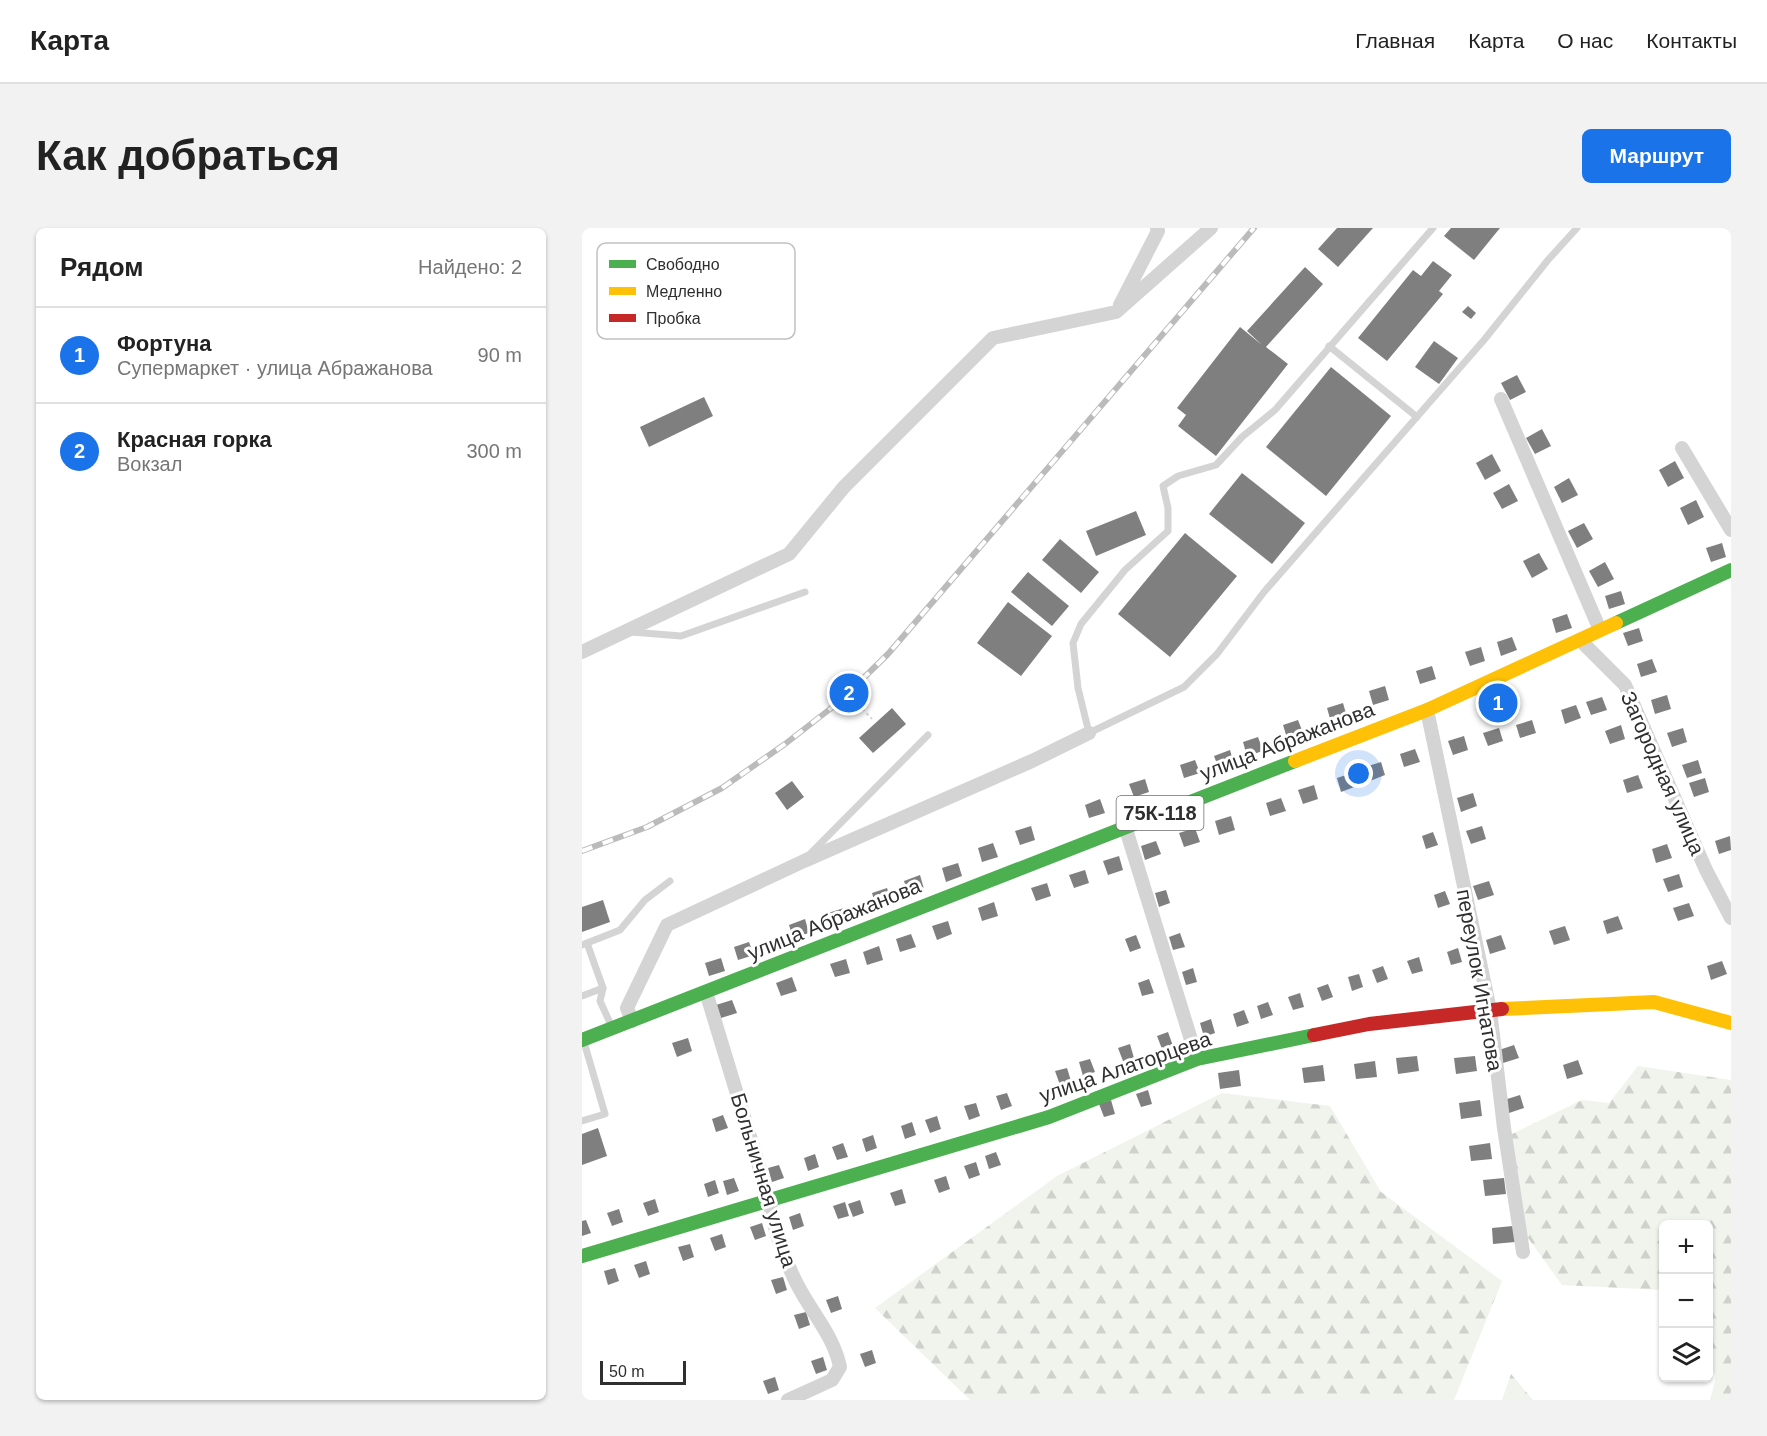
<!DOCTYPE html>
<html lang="ru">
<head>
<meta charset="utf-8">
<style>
	:root { --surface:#fff; --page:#f2f2f2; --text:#222; --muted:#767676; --line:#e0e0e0; --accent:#1a73e8 }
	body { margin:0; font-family:Helvetica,sans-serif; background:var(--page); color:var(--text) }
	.controls { position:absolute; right:18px; bottom:18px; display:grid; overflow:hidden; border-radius:9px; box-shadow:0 2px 4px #0004 }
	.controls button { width:54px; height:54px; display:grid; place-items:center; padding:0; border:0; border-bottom:2px solid var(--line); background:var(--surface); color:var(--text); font:30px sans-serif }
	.scale { position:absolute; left:18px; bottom:15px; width:86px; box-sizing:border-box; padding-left:6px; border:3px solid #2f2f2f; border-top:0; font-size:16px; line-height:21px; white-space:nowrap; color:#2f2f2f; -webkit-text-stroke:4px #fff; paint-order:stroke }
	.you { position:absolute; left:777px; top:546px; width:21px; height:21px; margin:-15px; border:4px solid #fff; border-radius:50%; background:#1a73e8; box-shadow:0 0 0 9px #1a73e833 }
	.badge { display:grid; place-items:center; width:39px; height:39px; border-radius:50%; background:var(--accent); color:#fff; font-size:20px; font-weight:700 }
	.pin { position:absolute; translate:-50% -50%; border:3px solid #fff; box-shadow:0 2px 6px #0006 }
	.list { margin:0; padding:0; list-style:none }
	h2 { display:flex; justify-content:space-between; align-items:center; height:78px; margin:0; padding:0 24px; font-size:26px }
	h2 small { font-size:20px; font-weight:400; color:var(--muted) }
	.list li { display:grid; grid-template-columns:39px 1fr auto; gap:18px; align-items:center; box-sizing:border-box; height:96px; padding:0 24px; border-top:2px solid var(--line) }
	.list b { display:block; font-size:22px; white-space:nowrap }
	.list p { margin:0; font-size:20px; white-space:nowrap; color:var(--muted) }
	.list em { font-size:20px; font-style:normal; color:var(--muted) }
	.icon { flex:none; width:33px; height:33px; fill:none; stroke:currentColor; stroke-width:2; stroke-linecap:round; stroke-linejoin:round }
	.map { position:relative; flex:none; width:1149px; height:1172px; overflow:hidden; border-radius:9px }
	header { display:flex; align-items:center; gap:36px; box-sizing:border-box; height:84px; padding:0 30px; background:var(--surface); border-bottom:2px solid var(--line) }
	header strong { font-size:28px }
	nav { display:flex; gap:33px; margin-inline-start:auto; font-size:21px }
	.intro { display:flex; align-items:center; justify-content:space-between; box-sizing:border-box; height:144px; padding:0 36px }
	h1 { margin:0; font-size:42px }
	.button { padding:15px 27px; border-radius:9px; background:var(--accent); color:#fff; font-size:21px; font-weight:700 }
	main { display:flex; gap:36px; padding:0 36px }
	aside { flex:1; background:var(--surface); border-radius:9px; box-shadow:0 2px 4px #0004 }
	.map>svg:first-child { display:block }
</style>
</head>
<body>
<header>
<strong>Карта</strong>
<nav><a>Главная</a><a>Карта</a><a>О нас</a><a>Контакты</a></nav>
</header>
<div class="intro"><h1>Как добраться</h1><a class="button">Маршрут</a></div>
<main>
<aside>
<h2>Рядом<small>Найдено: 2</small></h2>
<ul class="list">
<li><span class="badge">1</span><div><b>Фортуна</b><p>Супермаркет · улица Абражанова</p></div><em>90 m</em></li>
<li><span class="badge">2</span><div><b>Красная горка</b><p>Вокзал</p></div><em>300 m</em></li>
</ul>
</aside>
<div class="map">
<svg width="1149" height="1172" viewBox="0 0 1149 1172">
	<defs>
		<pattern id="forest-firs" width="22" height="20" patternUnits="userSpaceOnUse" patternTransform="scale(1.5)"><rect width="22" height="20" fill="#f1f4ed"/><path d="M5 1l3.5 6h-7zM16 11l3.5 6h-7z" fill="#cfd2cc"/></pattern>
	</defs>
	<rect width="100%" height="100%" fill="#fff"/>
	<g fill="url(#forest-firs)">
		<polygon points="1056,838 1149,852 1149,1172 1128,1172 1134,1149 1127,1134 1126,996 1082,996 1081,1062 980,1057 933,992 928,907 1000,872 1027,875"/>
		<polygon points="640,865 748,878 799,964 920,1053 872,1172 388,1172 293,1080 475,948"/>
		<polygon points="929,1146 951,1172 920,1172"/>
	</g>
	<g fill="#7f7f7f">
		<polygon points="755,0 791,0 756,39 736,21"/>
		<polygon points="869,0 918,0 892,32 862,8"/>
		<polygon points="851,33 870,47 857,63 861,66 805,133 776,110 831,42 839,48"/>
		<polygon points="723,39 741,56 684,119 706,136 634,228 596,198 604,187 595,180 658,99 680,117 665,103"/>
		<polygon points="886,78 894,85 889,91 880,84"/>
		<polygon points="852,113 876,130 857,156 833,139"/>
		<polygon points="749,139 809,188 744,268 684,219"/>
		<polygon points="935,147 944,164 928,172 919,155"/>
		<polygon points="122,169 131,188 67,219 58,199"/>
		<polygon points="960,201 969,218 953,226 944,210"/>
		<polygon points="910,226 919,243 903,252 894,235"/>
		<polygon points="1093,233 1102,250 1086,259 1077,242"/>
		<polygon points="660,245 723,295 690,336 627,286"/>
		<polygon points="987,250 996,267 980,275 972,259"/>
		<polygon points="927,256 936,273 920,281 911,265"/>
		<polygon points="1114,272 1122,289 1106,297 1098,280"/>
		<polygon points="554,283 564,307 514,328 504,303"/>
		<polygon points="1002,295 1011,311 995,320 986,303"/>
		<polygon points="603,305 655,348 588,429 536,386"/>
		<polygon points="478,311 517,344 499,365 460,332"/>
		<polygon points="1140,315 1144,329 1129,334 1124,320"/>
		<polygon points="957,325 966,341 950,350 941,333"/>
		<polygon points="1023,334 1032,351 1016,359 1007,343"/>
		<polygon points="446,344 487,378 470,398 429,364"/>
		<polygon points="1039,363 1043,376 1027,381 1023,368"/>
		<polygon points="426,374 470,408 439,448 395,415"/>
		<polygon points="985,386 990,400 974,405 970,391"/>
		<polygon points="1057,400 1061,413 1046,418 1041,405"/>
		<polygon points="930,409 935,422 919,428 915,414"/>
		<polygon points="899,419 903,433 888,438 883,424"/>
		<polygon points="1070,431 1075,444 1059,449 1055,436"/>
		<polygon points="850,438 854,451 838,456 834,443"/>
		<polygon points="803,458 807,472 791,477 787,463"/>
		<polygon points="1085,467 1089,481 1073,486 1069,472"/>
		<polygon points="1020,469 1025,482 1009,487 1004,474"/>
		<polygon points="761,475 765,489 749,494 745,480"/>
		<polygon points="994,477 999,490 983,496 979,482"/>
		<polygon points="310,480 324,496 291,525 277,510"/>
		<polygon points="716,492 721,505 705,510 701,497"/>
		<polygon points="950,492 954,505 938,510 934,497"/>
		<polygon points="1039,497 1043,511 1028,516 1023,503"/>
		<polygon points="917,500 921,513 906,518 901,505"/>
		<polygon points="1101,500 1105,514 1090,519 1085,505"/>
		<polygon points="882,508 886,522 871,527 866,513"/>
		<polygon points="676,509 681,523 665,528 661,514"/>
		<polygon points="833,521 838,534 822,539 818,526"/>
		<polygon points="648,522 652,536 637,541 632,528"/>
		<polygon points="613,532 618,545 602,550 598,537"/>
		<polygon points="1116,532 1120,545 1105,550 1100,537"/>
		<polygon points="799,534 803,547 788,553 783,539"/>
		<polygon points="770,545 775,558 759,564 755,550"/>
		<polygon points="1056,547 1061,560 1045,565 1041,552"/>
		<polygon points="1123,550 1127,564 1112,569 1107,555"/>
		<polygon points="563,551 567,564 552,569 547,556"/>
		<polygon points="210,553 222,569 205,582 193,565"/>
		<polygon points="732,557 736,571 721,576 716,562"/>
		<polygon points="891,565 895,578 879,584 875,570"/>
		<polygon points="699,570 704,583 688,588 684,575"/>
		<polygon points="518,571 523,585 507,590 503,577"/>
		<polygon points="649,588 653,602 637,607 633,593"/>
		<polygon points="449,598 453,612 438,617 433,603"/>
		<polygon points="900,598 904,611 889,616 884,603"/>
		<polygon points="613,600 618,614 602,619 597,605"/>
		<polygon points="851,604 856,617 844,621 840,608"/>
		<polygon points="1148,608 1149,622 1137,626 1133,613"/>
		<polygon points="574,613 579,626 563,632 559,618"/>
		<polygon points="411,615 416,629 400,634 396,620"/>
		<polygon points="1085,616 1090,630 1074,635 1070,621"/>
		<polygon points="537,628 541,642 526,647 521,633"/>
		<polygon points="376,635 380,648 364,654 360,640"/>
		<polygon points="503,642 507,655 492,660 487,647"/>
		<polygon points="1097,646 1101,659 1086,664 1081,651"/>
		<polygon points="338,647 342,661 326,666 322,653"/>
		<polygon points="907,653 912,667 896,672 891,658"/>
		<polygon points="465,655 469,668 454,673 449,660"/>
		<polygon points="305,660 310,674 294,679 290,665"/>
		<polygon points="584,662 588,675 577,679 573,665"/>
		<polygon points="863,663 868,676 856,680 852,667"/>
		<polygon points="21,672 28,694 0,704 0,679"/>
		<polygon points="412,674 416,688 400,693 396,680"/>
		<polygon points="1107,675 1112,688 1096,693 1091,680"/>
		<polygon points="262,680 266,694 250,699 246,685"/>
		<polygon points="1036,688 1041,701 1025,706 1021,693"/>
		<polygon points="223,691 227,705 211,710 207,697"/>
		<polygon points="366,693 370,706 355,712 350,698"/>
		<polygon points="983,698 988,712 972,717 967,703"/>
		<polygon points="598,705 603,719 591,722 587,709"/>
		<polygon points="329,706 334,719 318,724 314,711"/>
		<polygon points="554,707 559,720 548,724 543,711"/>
		<polygon points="919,707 924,721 908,726 904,712"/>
		<polygon points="167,714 172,727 156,732 152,719"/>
		<polygon points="297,718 301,732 285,737 281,724"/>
		<polygon points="876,720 880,734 869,737 865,724"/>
		<polygon points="837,729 841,743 830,746 825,733"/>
		<polygon points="139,730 143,743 127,748 123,735"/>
		<polygon points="264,731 268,745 253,749 248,736"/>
		<polygon points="1140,733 1145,746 1129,752 1125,738"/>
		<polygon points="801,738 806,751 795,755 790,742"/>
		<polygon points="611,740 615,754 604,757 600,744"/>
		<polygon points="777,746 781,759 770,763 766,749"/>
		<polygon points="210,749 215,763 199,768 194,755"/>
		<polygon points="567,751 572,765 560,768 556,755"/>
		<polygon points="746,756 751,769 740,773 735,760"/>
		<polygon points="718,765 722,779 711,782 706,769"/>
		<polygon points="150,772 155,785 139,790 134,777"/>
		<polygon points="686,774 691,787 679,791 675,778"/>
		<polygon points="662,782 667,795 655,799 651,786"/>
		<polygon points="629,791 633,805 622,809 618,795"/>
		<polygon points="586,804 591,818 580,821 575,808"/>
		<polygon points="106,810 110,823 95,829 90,815"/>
		<polygon points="548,816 552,830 541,833 536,820"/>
		<polygon points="932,817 937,830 921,835 917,822"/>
		<polygon points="835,828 837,843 816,846 814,830"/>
		<polygon points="893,828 895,843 874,846 872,830"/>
		<polygon points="508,831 513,844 501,848 497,834"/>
		<polygon points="996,832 1001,846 985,851 981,837"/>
		<polygon points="793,833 795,849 774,851 772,836"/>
		<polygon points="741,837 743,853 722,855 720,840"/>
		<polygon points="485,840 489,853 478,857 473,843"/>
		<polygon points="657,842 659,858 638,861 636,845"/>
		<polygon points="566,862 570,876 559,879 554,866"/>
		<polygon points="425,865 430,878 419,882 414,868"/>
		<polygon points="938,867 942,880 927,885 922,872"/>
		<polygon points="529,872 533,886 522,889 517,876"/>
		<polygon points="898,872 900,888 879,891 877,875"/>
		<polygon points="394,875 398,888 387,892 382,878"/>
		<polygon points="141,887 146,900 134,904 130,891"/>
		<polygon points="355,888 359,901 348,905 343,892"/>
		<polygon points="330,894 334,907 323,911 319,898"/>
		<polygon points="16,900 25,928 0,937 0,906"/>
		<polygon points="291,907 295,920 284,924 280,911"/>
		<polygon points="261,915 266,929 255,932 250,919"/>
		<polygon points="908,915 910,931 889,933 887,918"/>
		<polygon points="414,924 419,937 407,941 403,928"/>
		<polygon points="233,926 237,939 226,943 222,930"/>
		<polygon points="394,934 398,947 387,951 382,938"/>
		<polygon points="197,937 202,950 190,954 186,940"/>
		<polygon points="364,948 368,961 357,965 352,952"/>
		<polygon points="152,950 157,963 145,967 141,953"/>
		<polygon points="922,950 924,966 903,968 901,952"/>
		<polygon points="133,952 137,965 126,969 122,956"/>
		<polygon points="320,961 324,975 313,978 308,965"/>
		<polygon points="73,971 77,984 66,988 61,975"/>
		<polygon points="278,972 282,985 271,989 266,976"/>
		<polygon points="263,974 267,988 256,991 251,978"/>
		<polygon points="37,981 41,994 30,998 25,985"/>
		<polygon points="218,985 222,998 211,1002 207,989"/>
		<polygon points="4,992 9,1005 0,1008 0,993"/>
		<polygon points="180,995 184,1008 173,1012 168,999"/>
		<polygon points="931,998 933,1014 911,1016 910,1000"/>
		<polygon points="140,1006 144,1019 133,1023 128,1010"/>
		<polygon points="108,1016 112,1029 101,1033 96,1019"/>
		<polygon points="64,1033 68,1046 57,1050 52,1037"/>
		<polygon points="33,1040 37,1053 26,1057 22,1043"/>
		<polygon points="201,1049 205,1062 194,1066 189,1052"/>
		<polygon points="256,1068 260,1081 249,1085 244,1072"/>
		<polygon points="224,1084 228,1097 217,1101 212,1087"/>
		<polygon points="290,1122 294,1135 283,1139 278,1126"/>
		<polygon points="241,1129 245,1142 234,1146 229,1133"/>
		<polygon points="193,1149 197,1162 186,1166 181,1153"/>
	</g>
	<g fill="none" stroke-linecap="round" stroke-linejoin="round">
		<polyline stroke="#d4d4d4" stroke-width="2" stroke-dasharray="3 3" stroke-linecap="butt" points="272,472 290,491"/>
		<g stroke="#d4d4d4" stroke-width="7">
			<polyline points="851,0 693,182 660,209 634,237 596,248 581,258 586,280 586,303 543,342 499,396 491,415 496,460 507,505 602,459 635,426 682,364 902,112 966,32 995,0"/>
			<polyline points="747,118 835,189"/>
			<polyline points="49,404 99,408 223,364"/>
			<polyline points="227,627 346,507"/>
			<polyline points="5,715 21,760 18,773 29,797"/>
			<polyline points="0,717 38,702 63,672 88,653"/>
			<polyline points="0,768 21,760"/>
			<polyline points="0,893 23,886 2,814"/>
		</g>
		<g stroke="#d4d4d4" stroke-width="14">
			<polyline points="538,77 576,3 575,0"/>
			<polyline points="919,171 1018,402"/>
			<polyline points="1100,220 1149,302"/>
			<polyline points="998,412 1043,457 1124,642 1149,690"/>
			<polyline points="0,424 207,326 262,259 411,110 534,84 629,0"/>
			<polyline points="845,482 908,782 922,900 941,1024"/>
			<polyline points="543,598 615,831"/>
			<path d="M 124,764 L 187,971 C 191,1000 202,1030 215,1056 C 229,1084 252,1108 258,1139 L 250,1152 L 206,1172"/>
			<polyline points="50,793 45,780 85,697 222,633 450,533 507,505"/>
		</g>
		<g stroke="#4caf50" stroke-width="14">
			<polyline points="1034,395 1149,342"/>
			<polyline points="0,812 713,533"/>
			<polyline points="0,1028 467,889 615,831 732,807"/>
		</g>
		<g stroke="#ffc107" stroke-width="14">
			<polyline points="713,533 845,482 1034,395"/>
			<polyline points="920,781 1072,774 1149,795"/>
		</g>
		<polyline stroke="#c62828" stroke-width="14" points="732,807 787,796 920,781"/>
		<defs>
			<polyline id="rail" points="0,623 65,599 140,560 203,516 257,474 306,426 672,0"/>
		</defs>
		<use href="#rail" stroke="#bbb" stroke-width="6"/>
		<use href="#rail" stroke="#fff" stroke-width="4" stroke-dasharray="11" stroke-linecap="butt"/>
	</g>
	<g text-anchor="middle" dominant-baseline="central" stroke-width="6" stroke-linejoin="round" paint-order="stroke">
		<rect fill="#fff" stroke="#6d6d6d" stroke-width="1.5" x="534.5" y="568" width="87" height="34" rx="4.5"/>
		<g font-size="20" font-weight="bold" fill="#2f2f2f">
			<text x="578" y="585">75К-118</text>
		</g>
		<g font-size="21" fill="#2f2f2f" stroke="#fff">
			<text transform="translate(705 513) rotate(-21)">улица Абражанова</text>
			<text transform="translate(1081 545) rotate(66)">Загородная улица</text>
			<text transform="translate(252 691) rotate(-22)">улица Абражанова</text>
			<text transform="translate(898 752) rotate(80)">переулок Игнатова</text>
			<text transform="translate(543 839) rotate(-19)">улица Алаторцева</text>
			<text transform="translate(182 952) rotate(73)">Больничная улица</text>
		</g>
	</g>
	<rect x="15" y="15" width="198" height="96" rx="9" fill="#fff" stroke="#c1c1c1" stroke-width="1.5"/>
	<rect x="27" y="32" width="27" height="8" fill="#4caf50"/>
	<rect x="27" y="59" width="27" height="8" fill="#ffc107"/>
	<rect x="27" y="86" width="27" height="8" fill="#c62828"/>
	<g font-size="16" fill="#2f2f2f">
		<text x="64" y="42">Свободно</text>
		<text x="64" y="69">Медленно</text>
		<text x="64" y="96">Пробка</text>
	</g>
</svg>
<div class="controls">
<button>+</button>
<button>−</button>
<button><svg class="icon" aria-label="layers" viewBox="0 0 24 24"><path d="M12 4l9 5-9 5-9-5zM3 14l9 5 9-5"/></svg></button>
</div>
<div class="scale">50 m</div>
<div class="you"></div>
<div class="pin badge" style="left:916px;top:475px">1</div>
<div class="pin badge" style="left:267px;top:465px">2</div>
</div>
</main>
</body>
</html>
